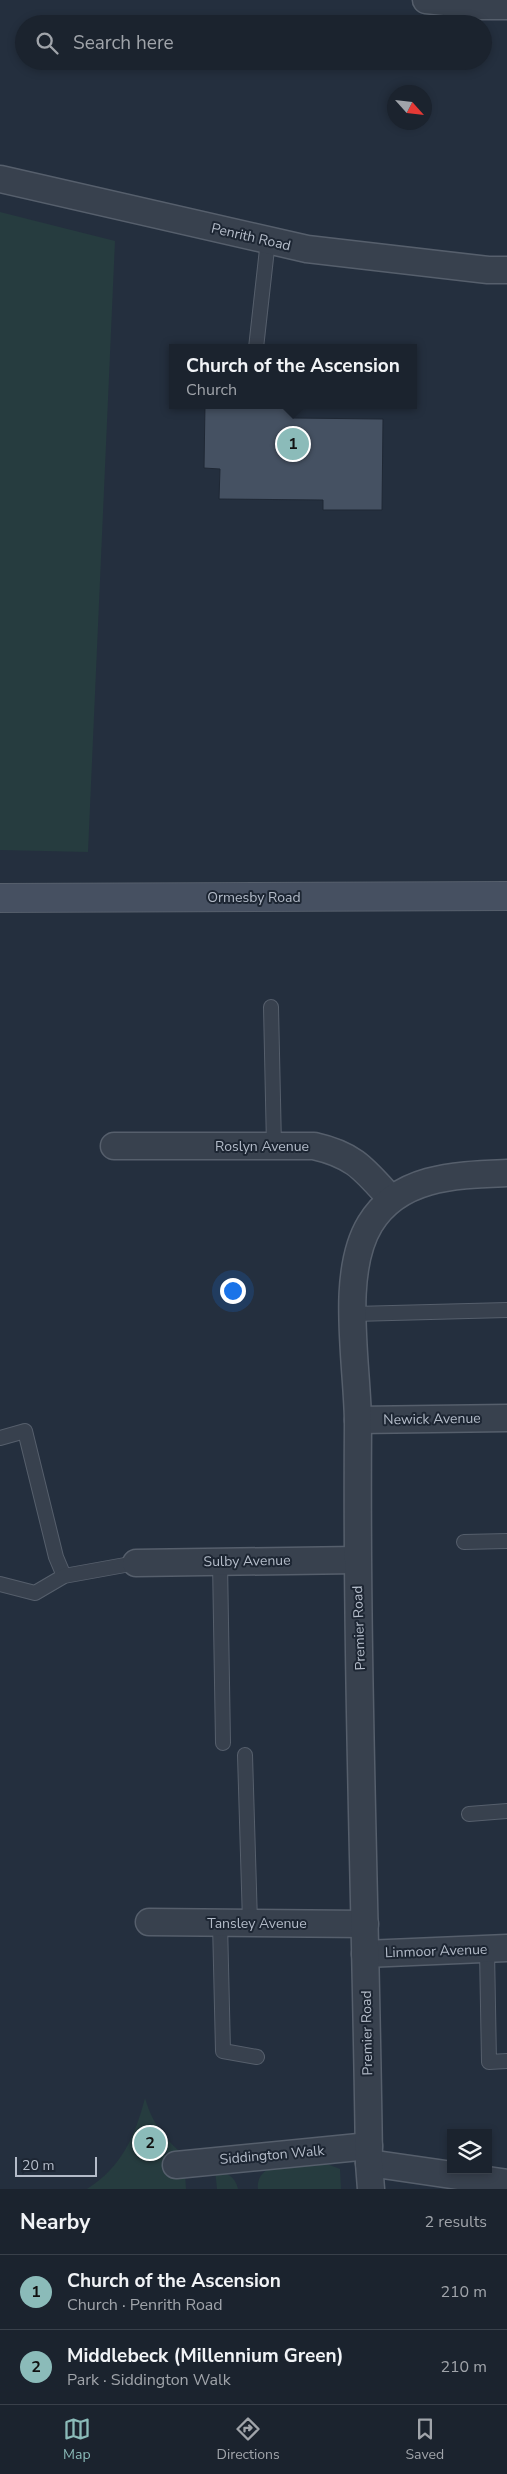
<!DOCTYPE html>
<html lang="en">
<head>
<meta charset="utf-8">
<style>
	:root { --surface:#1b232e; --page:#242b36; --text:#f1f3f6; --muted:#a0a4aa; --line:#39404a; --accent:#8bbbb9 }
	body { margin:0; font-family:"Nunito Sans",sans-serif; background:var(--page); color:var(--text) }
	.controls { position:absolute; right:15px; bottom:15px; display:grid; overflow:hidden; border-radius:0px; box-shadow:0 2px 8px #0003 }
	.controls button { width:45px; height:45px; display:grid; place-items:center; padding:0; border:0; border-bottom:1px solid var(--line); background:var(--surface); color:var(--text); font:25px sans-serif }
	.compass { position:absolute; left:387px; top:85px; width:45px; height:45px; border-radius:50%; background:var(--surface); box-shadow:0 2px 8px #0003; rotate:117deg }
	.scale { position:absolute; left:15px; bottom:12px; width:82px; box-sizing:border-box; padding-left:5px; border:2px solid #b4bcc9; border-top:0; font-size:14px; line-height:18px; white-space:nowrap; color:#b4bcc9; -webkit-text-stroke:4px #1d2633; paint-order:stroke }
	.you { position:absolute; left:232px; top:1290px; width:18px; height:18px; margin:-12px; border:4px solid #fff; border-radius:50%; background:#1a73e8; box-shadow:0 0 0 8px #1a73e833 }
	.badge { display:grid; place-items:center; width:32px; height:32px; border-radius:50%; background:var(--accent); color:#111; font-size:16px; font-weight:700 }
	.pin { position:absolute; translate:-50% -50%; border:2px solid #fff; box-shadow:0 1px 5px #0006 }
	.popup { position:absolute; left:169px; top:344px; width:248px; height:65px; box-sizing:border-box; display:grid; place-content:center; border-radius:0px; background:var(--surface); filter:drop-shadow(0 1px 4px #0005); font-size:16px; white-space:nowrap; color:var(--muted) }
	.popup b { font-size:19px; color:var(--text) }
	.popup::after { content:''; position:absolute; left:50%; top:100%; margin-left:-10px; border:10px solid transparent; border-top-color:var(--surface) }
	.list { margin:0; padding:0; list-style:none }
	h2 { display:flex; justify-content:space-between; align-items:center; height:65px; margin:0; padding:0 20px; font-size:21px }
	h2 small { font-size:16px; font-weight:400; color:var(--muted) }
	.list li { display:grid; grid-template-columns:32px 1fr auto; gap:15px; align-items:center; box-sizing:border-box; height:75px; padding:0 20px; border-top:1px solid var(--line) }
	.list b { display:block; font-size:19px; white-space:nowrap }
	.list p { margin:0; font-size:16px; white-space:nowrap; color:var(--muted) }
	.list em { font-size:16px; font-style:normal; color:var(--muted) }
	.icon { flex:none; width:28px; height:28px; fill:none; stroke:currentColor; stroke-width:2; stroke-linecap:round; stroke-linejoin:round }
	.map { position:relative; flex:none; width:507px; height:2189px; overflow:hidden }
	.search { position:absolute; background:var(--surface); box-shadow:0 2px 8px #0003; left:15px; right:15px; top:15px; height:55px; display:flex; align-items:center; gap:12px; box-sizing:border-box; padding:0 18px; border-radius:28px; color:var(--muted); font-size:19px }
	.sheet { height:215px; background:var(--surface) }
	nav { display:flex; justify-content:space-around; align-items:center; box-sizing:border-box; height:70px; border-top:1px solid var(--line); background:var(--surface); font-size:14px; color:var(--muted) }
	nav a { display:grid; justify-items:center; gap:2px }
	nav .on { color:var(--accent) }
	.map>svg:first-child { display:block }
</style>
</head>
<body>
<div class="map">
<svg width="507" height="2189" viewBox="0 0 507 2189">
	<rect width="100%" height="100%" fill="#242f3e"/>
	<g fill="#263c3f">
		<polygon points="0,212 115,241 88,852 0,850"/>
		<path d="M 145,2098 C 152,2122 162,2135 180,2152 L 165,2153 L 167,2174 L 185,2172 L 186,2189 L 87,2189 C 122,2167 135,2136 145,2098 Z"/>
		<path d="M 319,2161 L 340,2169 L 341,2189 L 258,2189 C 256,2159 299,2164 319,2161 Z"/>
		<path d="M 215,2170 C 227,2173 235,2176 238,2189 L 217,2189 Z"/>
	</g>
	<polygon fill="#455162" stroke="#1f2835" points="205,405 293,405 293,418 383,419 382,510 323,510 323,500 219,499 220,469 204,468"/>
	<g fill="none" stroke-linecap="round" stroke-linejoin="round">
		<defs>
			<g id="lane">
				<polyline points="256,348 268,240"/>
				<polyline points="271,1007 274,1146"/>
				<polyline points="354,1314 507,1310"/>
				<polyline points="0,1438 25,1431 56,1557 64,1576"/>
				<polyline points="464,1542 507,1541"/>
				<polyline points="220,1562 223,1743"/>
				<polyline points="0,1584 35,1593 64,1576 136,1563"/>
				<polyline points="245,1755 250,1922"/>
				<polyline points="469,1814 507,1811"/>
				<polyline points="220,1923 223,2051 257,2057"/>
				<polyline points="487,1950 489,2062 507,2061"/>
			</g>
			<g id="street">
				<polyline points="426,0 482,6 507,6"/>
				<polyline points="0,179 307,249 488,270 507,270"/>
				<path d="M 114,1146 L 314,1146 C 354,1155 364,1169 391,1199"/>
				<polyline points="358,1420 507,1418"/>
				<polyline points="136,1563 357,1560"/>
				<polyline points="149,1922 365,1924"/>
				<polyline points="365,1954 507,1948"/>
				<polyline points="369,2163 507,2183"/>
				<polyline points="176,2165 369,2146"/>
				<path d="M 371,2189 L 369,2163 C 366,1917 356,1671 358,1425 C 358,1366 339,1275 370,1224 C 399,1176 456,1175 507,1173"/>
			</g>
			<polyline id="secondary" points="0,898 507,896"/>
		</defs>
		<use href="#lane" stroke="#565f6c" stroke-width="16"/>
		<use href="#street" stroke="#565f6c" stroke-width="29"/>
		<use href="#secondary" stroke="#565f6c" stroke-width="30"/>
		<use href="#lane" stroke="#38414e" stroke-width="14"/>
		<use href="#street" stroke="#38414e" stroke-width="26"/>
		<use href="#secondary" stroke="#465061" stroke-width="28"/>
	</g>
	<g text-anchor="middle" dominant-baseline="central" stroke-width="4" stroke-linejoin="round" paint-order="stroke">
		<g font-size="14" fill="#b4bcc9" stroke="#1d2633">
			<text transform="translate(251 237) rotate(13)">Penrith Road</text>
			<text x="254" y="897">Ormesby Road</text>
			<text x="262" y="1146">Roslyn Avenue</text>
			<text transform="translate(432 1419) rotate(-1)">Newick Avenue</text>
			<text transform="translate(247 1561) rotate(-1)">Sulby Avenue</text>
			<text transform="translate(359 1628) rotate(-92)">Premier Road</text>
			<text x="257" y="1923">Tansley Avenue</text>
			<text transform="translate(436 1951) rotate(-2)">Linmoor Avenue</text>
			<text transform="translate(367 2033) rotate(-91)">Premier Road</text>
			<text transform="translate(272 2155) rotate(-5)">Siddington Walk</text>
		</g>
	</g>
</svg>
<div class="controls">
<button><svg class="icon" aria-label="layers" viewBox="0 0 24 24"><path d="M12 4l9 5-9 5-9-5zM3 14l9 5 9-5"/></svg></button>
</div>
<svg class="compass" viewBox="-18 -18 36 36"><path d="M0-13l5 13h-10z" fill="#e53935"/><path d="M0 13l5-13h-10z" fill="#a0a4aa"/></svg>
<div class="scale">20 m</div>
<div class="you"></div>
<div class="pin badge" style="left:293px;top:444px">1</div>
<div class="popup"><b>Church of the Ascension</b>Church</div>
<div class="pin badge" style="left:150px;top:2143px">2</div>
<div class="search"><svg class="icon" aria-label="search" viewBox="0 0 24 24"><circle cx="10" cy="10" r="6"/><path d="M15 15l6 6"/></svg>Search here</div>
</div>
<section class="sheet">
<h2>Nearby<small>2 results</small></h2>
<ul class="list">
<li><span class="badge">1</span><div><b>Church of the Ascension</b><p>Church · Penrith Road</p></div><em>210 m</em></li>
<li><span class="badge">2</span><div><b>Middlebeck (Millennium Green)</b><p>Park · Siddington Walk</p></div><em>210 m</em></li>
</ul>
</section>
<nav>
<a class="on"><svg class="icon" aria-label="map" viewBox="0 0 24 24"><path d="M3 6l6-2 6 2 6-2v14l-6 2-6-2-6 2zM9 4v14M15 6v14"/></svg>Map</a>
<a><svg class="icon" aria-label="directions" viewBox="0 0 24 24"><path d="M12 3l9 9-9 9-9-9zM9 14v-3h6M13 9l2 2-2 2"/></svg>Directions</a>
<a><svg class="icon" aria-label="saved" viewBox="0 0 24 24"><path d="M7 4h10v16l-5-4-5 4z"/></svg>Saved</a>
</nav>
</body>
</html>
